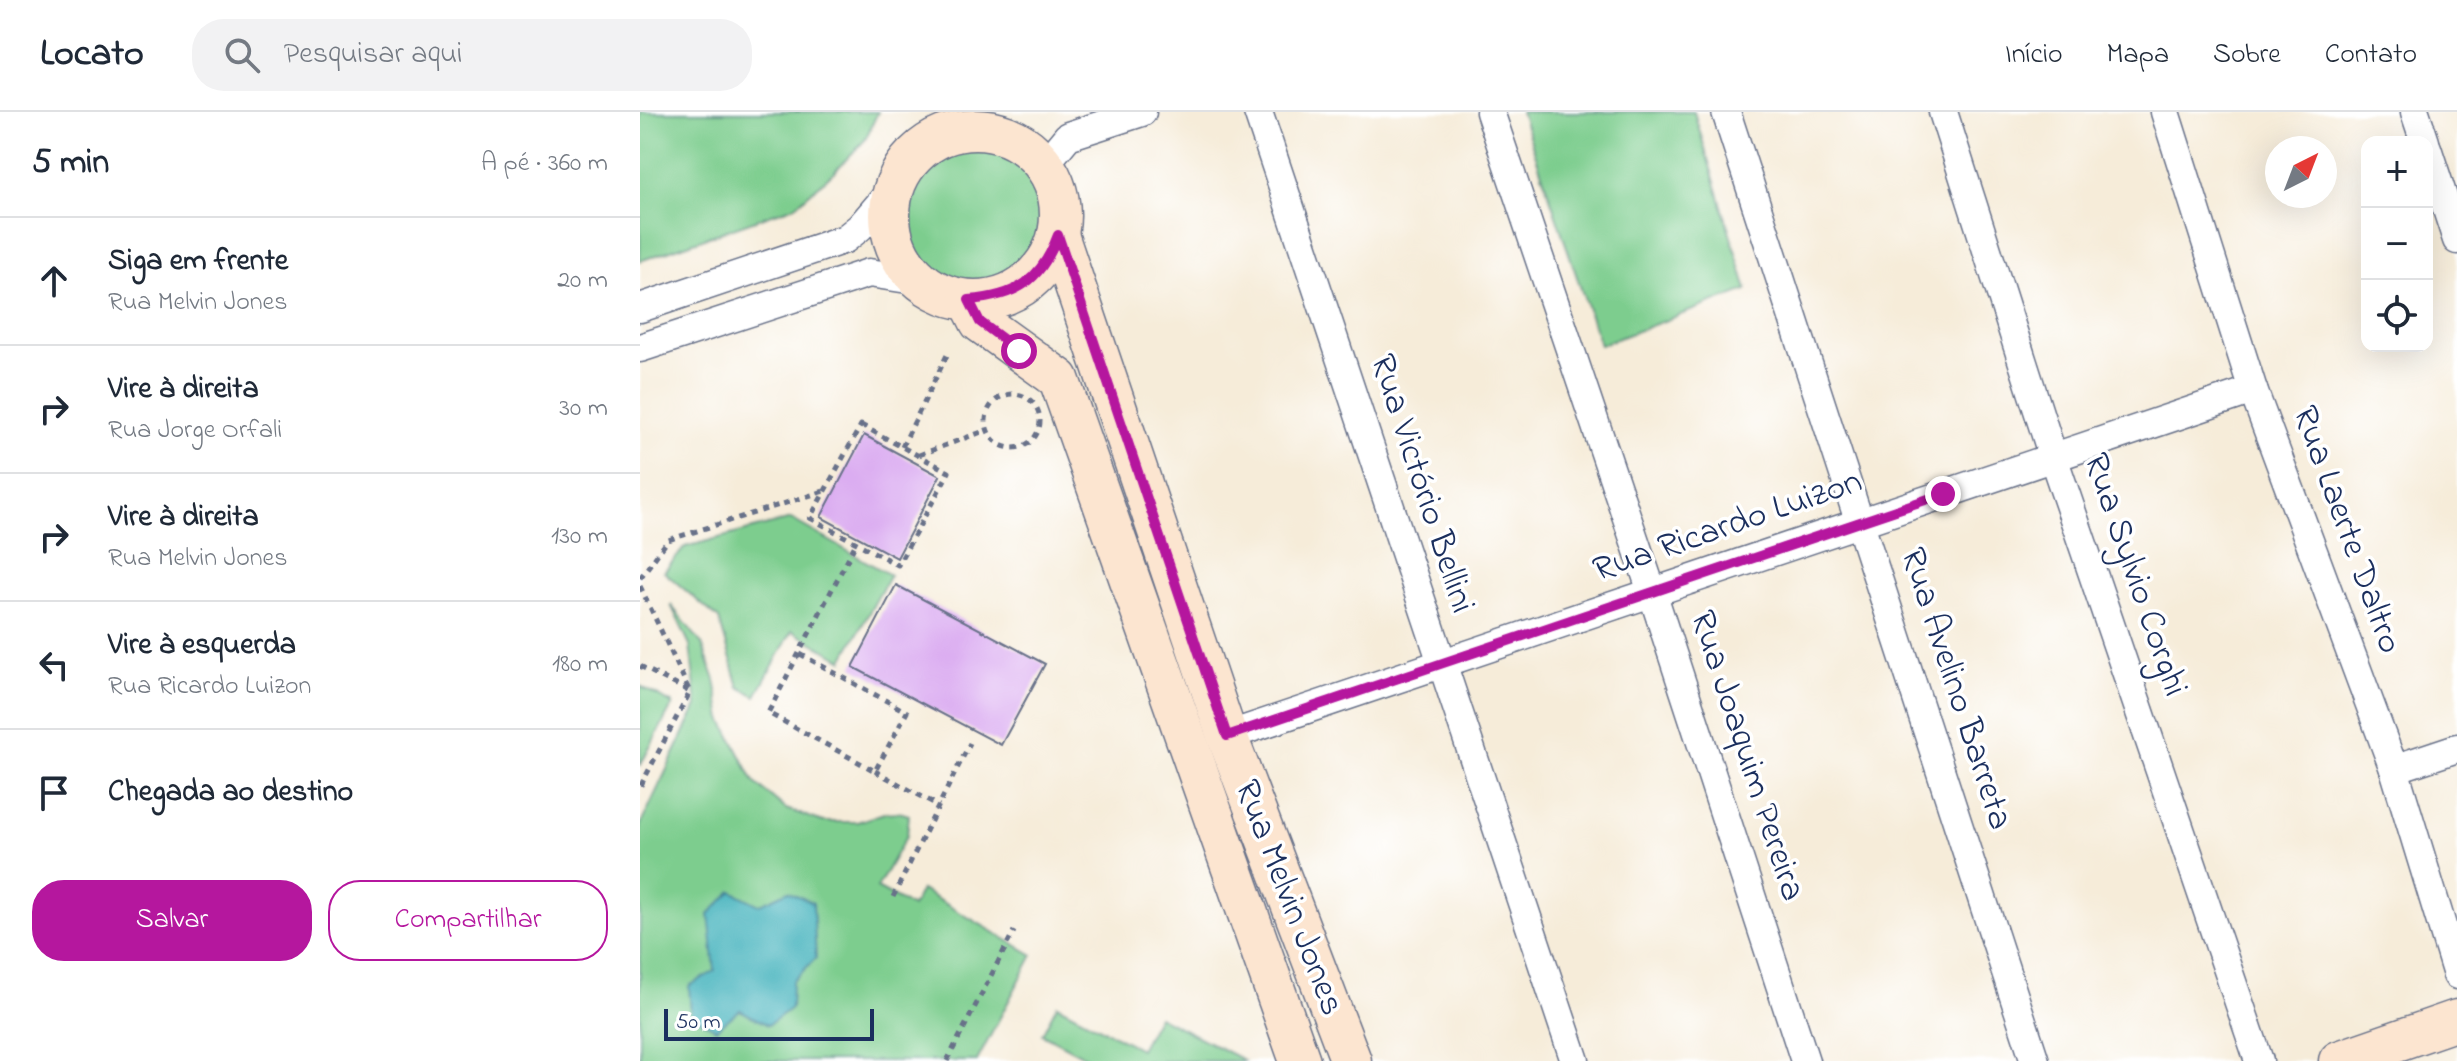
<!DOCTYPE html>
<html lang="pt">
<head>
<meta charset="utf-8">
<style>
	:root { --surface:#fff; --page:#f2f2f3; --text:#1f2937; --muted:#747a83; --line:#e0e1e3; --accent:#b5179e }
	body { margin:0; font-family:"Indie Flower",sans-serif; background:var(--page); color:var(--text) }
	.controls { position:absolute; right:24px; top:24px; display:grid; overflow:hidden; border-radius:16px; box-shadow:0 8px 32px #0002 }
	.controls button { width:72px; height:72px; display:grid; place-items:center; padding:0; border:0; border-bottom:2px solid var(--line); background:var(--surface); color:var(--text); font:40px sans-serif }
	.compass { position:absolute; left:1625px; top:24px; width:72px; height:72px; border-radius:50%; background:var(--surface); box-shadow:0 8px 32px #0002; rotate:42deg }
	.scale { position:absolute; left:24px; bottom:20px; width:210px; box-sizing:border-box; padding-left:8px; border:4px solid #1b2f5e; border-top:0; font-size:22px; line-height:28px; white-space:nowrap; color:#1b2f5e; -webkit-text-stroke:6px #fff; paint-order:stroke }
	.stop { position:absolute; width:24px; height:24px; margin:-18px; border:6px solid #b5179e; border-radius:50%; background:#fff }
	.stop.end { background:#b5179e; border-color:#fff; box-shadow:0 2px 8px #0008 }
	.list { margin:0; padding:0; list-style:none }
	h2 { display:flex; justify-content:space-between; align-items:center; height:104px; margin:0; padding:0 32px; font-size:34px }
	h2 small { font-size:26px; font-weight:400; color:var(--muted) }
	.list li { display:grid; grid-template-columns:52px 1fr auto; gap:24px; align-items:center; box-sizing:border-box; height:128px; padding:0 32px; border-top:2px solid var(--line) }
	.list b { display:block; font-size:30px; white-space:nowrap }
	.list p { margin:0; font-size:26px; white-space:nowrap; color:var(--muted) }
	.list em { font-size:26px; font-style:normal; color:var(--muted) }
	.actions { display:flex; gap:16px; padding:24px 32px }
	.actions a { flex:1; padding:18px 0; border:2px solid var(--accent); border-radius:32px; text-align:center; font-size:28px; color:var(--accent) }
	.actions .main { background:var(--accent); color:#fff }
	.icon { flex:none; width:44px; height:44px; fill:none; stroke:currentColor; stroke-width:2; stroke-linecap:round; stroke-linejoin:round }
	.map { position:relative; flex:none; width:1817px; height:949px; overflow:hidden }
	header { display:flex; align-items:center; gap:48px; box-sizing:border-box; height:112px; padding:0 40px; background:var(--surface); border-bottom:2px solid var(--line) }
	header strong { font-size:38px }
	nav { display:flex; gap:44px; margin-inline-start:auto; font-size:28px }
	.search { width:560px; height:72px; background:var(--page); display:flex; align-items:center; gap:20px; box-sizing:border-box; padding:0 28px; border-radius:32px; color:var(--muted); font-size:30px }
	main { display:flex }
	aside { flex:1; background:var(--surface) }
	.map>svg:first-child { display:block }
</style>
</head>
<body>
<header>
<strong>Locato</strong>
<div class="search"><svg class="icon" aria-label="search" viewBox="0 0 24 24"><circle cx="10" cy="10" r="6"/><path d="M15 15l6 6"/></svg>Pesquisar aqui</div>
<nav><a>Início</a><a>Mapa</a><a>Sobre</a><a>Contato</a></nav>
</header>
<main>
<aside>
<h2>5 min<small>A pé · 360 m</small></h2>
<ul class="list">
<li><svg class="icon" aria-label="ahead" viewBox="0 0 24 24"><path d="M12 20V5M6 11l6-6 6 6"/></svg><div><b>Siga em frente</b><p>Rua Melvin Jones</p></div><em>20 m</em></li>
<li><svg class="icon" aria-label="right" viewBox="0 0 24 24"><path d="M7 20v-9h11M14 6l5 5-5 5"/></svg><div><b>Vire à direita</b><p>Rua Jorge Orfali</p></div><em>30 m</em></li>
<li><svg class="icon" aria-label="right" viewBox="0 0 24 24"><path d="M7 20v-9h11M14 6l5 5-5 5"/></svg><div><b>Vire à direita</b><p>Rua Melvin Jones</p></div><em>130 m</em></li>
<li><svg class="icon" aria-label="left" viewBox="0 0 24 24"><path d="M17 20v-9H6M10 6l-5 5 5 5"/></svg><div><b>Vire à esquerda</b><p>Rua Ricardo Luizon</p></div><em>180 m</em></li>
<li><svg class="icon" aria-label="arrive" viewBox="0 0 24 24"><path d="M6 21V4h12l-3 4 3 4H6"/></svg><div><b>Chegada ao destino</b></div></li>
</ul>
<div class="actions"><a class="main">Salvar</a><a>Compartilhar</a></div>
</aside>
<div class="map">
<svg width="1817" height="949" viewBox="0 0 1817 949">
	<rect width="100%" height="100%" fill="#fff"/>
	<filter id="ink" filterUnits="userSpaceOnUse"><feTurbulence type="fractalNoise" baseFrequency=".0125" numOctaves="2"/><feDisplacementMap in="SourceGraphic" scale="16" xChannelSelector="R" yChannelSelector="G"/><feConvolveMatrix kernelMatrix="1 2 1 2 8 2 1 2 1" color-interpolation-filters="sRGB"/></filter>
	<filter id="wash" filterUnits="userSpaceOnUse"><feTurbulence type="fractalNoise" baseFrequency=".006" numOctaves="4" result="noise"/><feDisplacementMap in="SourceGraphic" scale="32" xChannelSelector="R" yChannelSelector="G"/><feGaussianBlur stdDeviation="1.8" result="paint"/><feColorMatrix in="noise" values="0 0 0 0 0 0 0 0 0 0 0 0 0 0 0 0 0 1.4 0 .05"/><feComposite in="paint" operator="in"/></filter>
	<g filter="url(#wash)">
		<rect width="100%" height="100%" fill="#f6ecd9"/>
		<g fill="#7dcd8e" stroke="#4c7e76" stroke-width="2">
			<polygon points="0,0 238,0 225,28 194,60 155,94 0,149"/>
			<polygon points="881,0 1054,0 1107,178 960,233"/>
			<circle cx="336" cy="103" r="72"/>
			<polygon points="151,407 250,463 203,548 152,519 116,584 99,575 79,507 24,460 45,435"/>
			<polygon points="31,493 62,532 75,568 82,607 114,670 146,697 183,710 217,710 244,701 259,700 269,703 267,723 237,776 272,795 281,778 393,843 337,949 0,949 0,753 2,748 0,747 0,714 57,594 50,533"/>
			<polygon points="0,574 33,592 0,654"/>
			<polygon points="417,893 500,937 518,904 605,949 453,949 402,922"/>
		</g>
		<polygon fill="#41b1bb" stroke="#2e708c" stroke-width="2" points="92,779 119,793 148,779 173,791 176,846 152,870 151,896 128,913 100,898 76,917 51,903 49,874 75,859 69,802"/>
		<g id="blocks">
			<g fill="#dbadf1">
				<polygon points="224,323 300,364 257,446 181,405"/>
				<polygon points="256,473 405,552 361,633 213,555"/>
			</g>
		</g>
	</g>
	<g filter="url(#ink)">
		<use href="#blocks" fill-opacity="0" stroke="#687189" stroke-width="2"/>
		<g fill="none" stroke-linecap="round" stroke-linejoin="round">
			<defs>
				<g id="street">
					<polyline points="618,0 935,949"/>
					<polyline points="850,0 1012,480 1165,949"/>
					<polyline points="1086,0 1395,949"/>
					<polyline points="1303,0 1413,345 1619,949"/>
					<polyline points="1525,0 1613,278 1754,657 1817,863"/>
					<polyline points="1775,0 1785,30"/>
					<polyline points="1787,36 1817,128"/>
					<polyline points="404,53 428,24 502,0"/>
					<polyline points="0,196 205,127 220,115 255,74"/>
					<polyline points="0,236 229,161 281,169"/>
					<polyline points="587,624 1613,278"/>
					<polyline points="1754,657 1817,636"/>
				</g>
				<g id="secondary">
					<circle cx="335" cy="103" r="85"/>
					<polyline points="418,123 587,624 711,949"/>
					<polyline points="329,188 340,210 419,267 660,949"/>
					<polyline points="1699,949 1817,908"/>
				</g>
			</defs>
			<use href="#street" stroke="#687189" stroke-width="31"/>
			<use href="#secondary" stroke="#687189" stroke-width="43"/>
			<g stroke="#687189" stroke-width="5" stroke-dasharray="6 6" stroke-linecap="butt">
				<circle cx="373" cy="309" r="27"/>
				<polygon points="221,313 309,360 258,453 170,406"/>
				<polyline points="262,335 309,239"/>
				<polyline points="279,343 347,318"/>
				<polyline points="0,466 28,428 184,379"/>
				<polyline points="0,474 49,578"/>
				<polyline points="160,542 267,600 235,659 128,601 216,431"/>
				<polyline points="0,554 50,580 0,675"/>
				<polyline points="235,659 299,694"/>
				<polyline points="253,785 330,631"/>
				<polyline points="307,949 374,819"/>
			</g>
			<use href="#street" stroke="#fff" stroke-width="28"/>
			<use href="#secondary" stroke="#fce5d0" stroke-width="40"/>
		</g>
	</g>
	<g fill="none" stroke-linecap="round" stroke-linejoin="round" filter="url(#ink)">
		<path stroke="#b5179e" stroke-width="10" d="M 379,239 L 340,210 L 329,188 C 377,184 401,169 418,123 L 587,624 L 1303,382"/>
	</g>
	<g text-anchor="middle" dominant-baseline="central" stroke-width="7" stroke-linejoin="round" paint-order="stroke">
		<g font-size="36" fill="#1b2f5e" stroke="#fff">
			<text transform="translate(781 372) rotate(72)">Rua Victório Bellini</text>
			<text transform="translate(1088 415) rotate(-19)">Rua Ricardo Luizon</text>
			<text transform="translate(1706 418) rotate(70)">Rua Laerte Daltro</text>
			<text transform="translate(1494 463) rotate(71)">Rua Sylvio Corghi</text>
			<text transform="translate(1315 577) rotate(72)">Rua Avelino Barreta</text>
			<text transform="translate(1106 644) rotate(72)">Rua Joaquim Pereira</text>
			<text transform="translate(648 786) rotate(69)">Rua Melvin Jones</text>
		</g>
	</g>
</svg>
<div class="controls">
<button>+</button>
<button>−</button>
<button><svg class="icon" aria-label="locate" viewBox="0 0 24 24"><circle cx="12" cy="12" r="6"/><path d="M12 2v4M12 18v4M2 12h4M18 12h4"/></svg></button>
</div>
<svg class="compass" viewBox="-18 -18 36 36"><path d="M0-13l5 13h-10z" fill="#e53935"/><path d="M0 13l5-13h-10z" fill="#747a83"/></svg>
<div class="scale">50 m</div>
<div class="stop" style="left:379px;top:239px"></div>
<div class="stop end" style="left:1303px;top:382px"></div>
</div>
</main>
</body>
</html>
